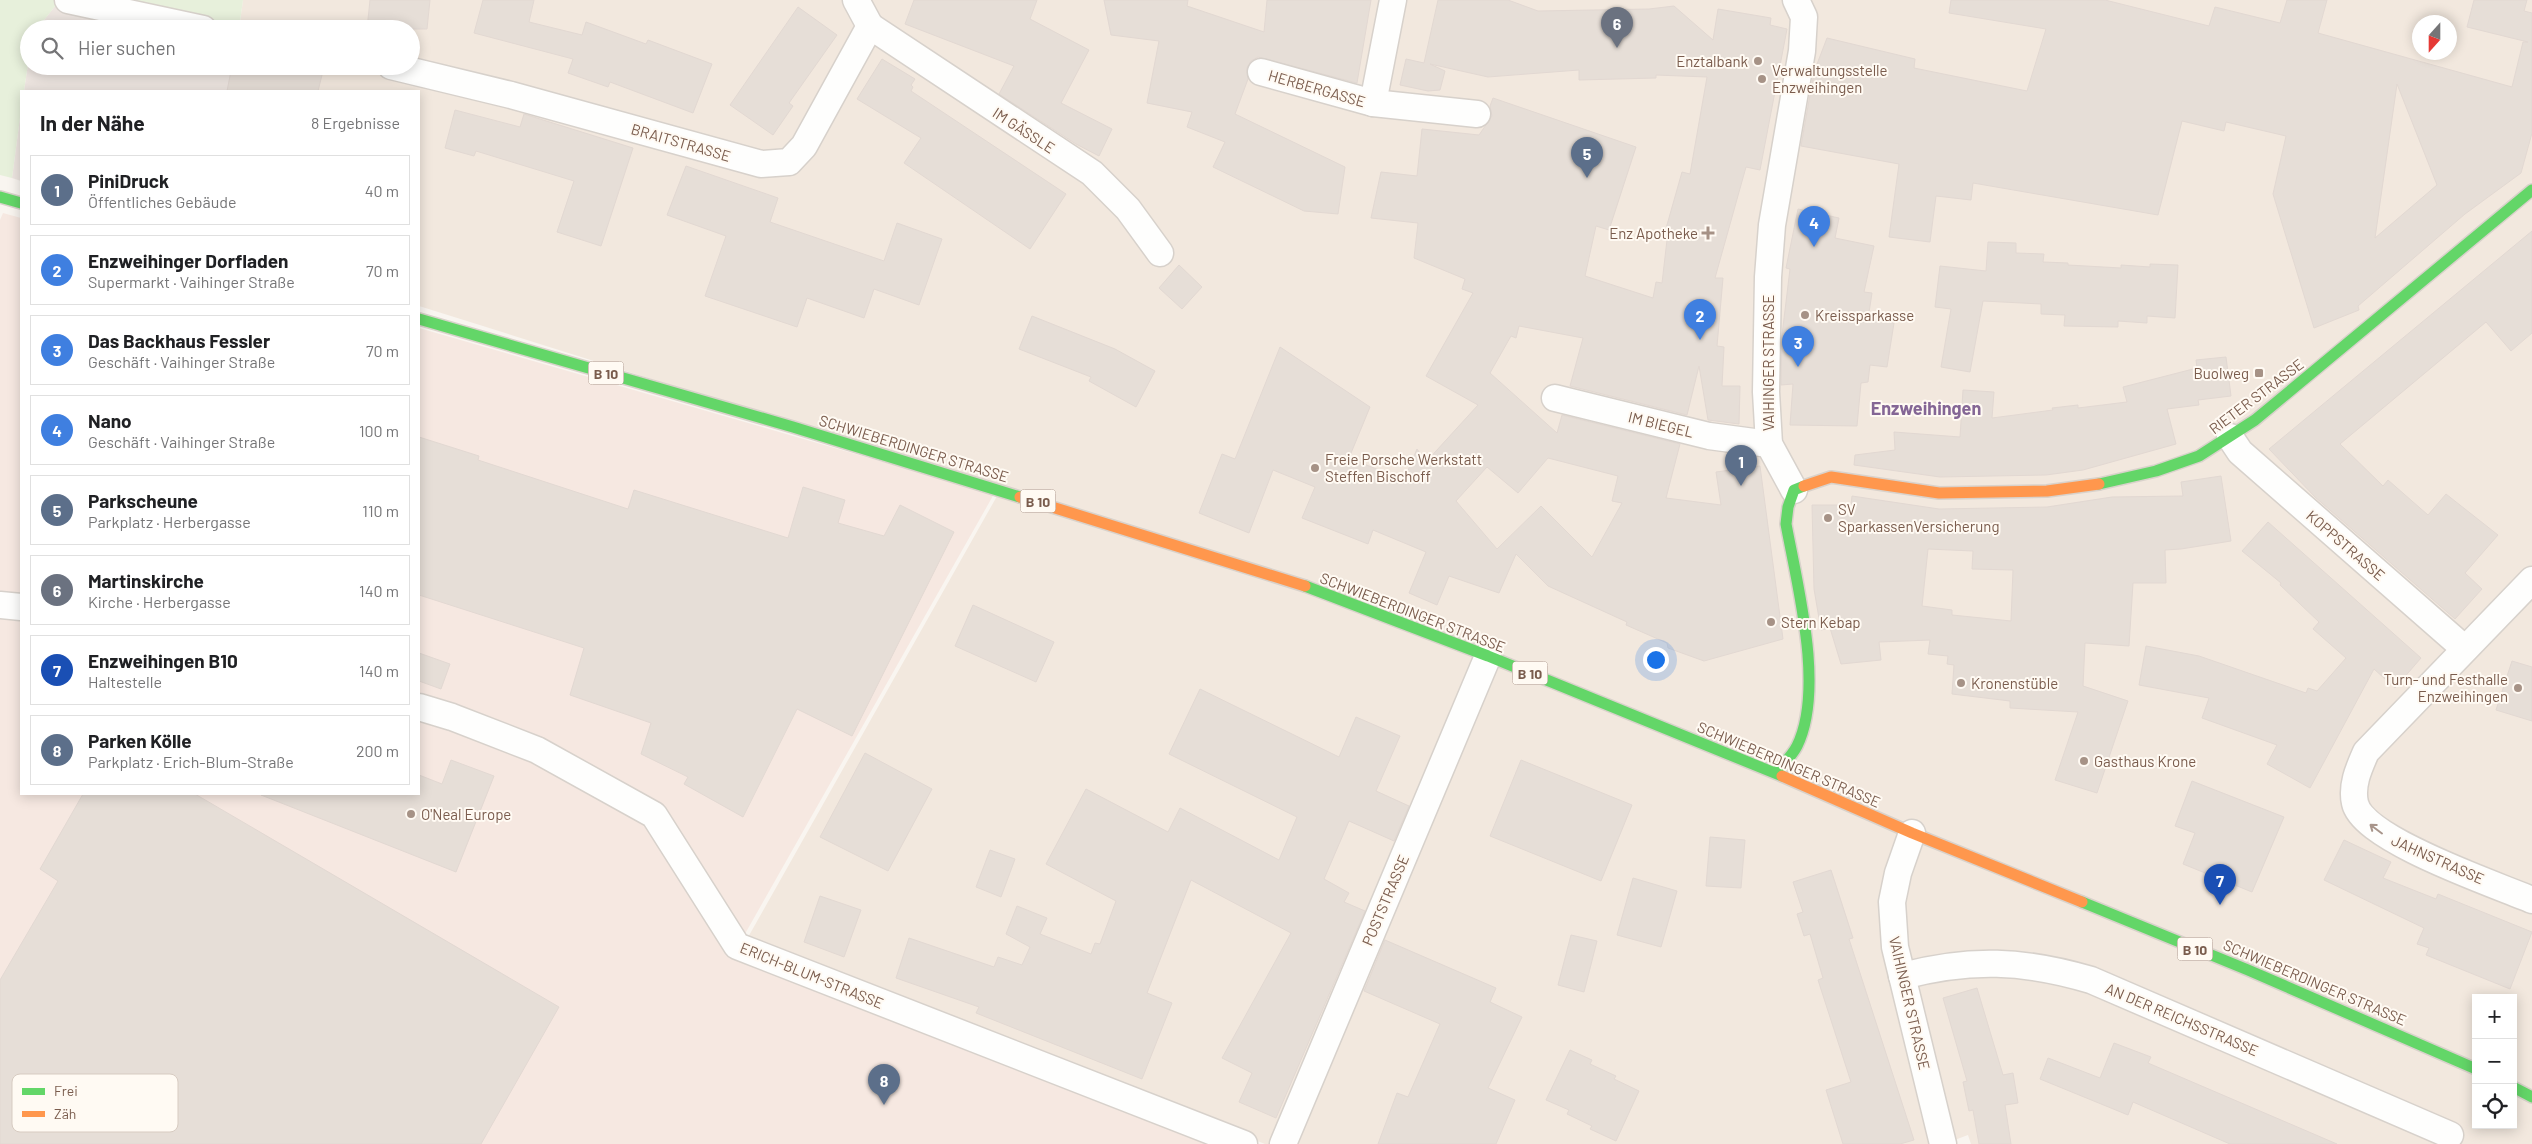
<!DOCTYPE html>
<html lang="de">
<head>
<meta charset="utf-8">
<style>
	:root { --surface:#fff; --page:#f2f2f2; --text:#202124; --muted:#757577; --line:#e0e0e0; --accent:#5c5450 }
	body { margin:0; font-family:Barlow,sans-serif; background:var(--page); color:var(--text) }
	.controls { position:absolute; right:15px; bottom:15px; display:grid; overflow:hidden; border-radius:0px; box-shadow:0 2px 12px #0003 }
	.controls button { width:45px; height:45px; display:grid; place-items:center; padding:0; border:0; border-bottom:1px solid var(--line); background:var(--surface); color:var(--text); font:25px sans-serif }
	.compass { position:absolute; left:2412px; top:15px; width:45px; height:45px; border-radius:50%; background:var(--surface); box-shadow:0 2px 12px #0003; rotate:201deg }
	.you { position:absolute; left:1655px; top:659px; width:18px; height:18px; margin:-12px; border:4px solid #fff; border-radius:50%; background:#1a73e8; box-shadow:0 0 0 8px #1a73e833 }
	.badge { display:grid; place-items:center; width:32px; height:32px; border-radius:50%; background:var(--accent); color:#fff; font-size:16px; font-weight:700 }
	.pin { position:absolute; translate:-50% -41px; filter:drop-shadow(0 1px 2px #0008) }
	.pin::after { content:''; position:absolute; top:26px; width:18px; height:15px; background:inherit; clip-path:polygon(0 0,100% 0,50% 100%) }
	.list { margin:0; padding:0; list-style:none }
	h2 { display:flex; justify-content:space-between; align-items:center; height:65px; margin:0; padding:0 20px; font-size:21px }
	h2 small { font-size:16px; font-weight:400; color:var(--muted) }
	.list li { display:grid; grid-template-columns:32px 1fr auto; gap:15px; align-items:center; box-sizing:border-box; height:70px; margin:0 10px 10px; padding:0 10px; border:1px solid var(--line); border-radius:0px }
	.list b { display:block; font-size:19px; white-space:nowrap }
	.list p { margin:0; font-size:16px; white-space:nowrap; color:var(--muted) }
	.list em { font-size:16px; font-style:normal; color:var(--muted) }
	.icon { flex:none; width:28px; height:28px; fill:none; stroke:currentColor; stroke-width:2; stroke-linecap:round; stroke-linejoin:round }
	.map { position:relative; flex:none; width:2532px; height:1144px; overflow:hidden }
	.search { position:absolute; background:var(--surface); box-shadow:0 2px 12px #0003; left:20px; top:20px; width:400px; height:55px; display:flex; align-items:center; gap:12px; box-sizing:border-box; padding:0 18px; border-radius:28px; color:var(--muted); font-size:19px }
	.panel { position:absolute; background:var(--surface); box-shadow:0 2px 12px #0003; left:20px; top:90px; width:400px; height:705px; border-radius:0px }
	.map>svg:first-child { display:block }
</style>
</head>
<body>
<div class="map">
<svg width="2532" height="1144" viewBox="0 0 2532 1144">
	<rect width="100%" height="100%" fill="#f9f5f0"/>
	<path fill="#f2e8de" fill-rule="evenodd" d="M 243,0 L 2532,0 L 2532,1144 L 1971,1144 L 1968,1135 L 1944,1144 L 1265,1144 L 747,939 L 1001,489 L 419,306 L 419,91 L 229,91 L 233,66 L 411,66 L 411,29 L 239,29 ZM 2420,22 L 2450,22 L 2450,52 L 2420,52 ZM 2476,998 L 2513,998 L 2513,1125 L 2476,1125 Z"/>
	<polygon fill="#f6e8e1" points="3,213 21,218 21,794 419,794 419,328 994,494 733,955 1221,1144 0,1144 0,220"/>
	<g fill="#ede5e0">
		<polygon points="56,5 168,29 37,29"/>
		<polygon points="29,57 29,66 233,66 229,91 24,91"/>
		<polygon points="21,110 21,181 12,178"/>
	</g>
	<polygon fill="#e7f0db" points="0,0 243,0 239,29 168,29 56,5 37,29 29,29 29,57 24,91 21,91 21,110 12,178 0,175"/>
	<g fill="#e6ded7" stroke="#e2d8d2" fill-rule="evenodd">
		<polygon points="370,0 430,0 427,29 367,29"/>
		<polygon points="483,0 534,0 529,22 582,35 586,22 646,44 648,40 712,64 693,113 610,82 608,87 568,73 573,59 474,33"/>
		<polygon points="914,0 1037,0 1030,19 1089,50 1061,103 1112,129 1099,156 1076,144 999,94 1014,66 905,24"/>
		<polygon points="1104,0 1188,0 1187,6 1264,32 1267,0 1371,0 1357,83 1258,57 1251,61 1247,68 1248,79 1235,114 1345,167 1338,214 1304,211 1213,167 1225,142 1187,127 1192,112 1147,103 1159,41 1111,35"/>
		<path d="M 1438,0 L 1508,0 L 1538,11 L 1649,9 L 1674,6 L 1713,40 L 1718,9 L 1771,18 L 1770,25 L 1787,29 L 1760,170 L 1746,167 L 1715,278 L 1723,278 L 1717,346 L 1724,347 L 1722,386 L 1740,386 L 1739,424 L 1708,420 L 1699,366 L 1687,415 L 1570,386 L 1583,338 L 1519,326 L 1516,338 L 1511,336 L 1490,373 L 1557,433 L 1562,415 L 1680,444 L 1666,498 L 1721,505 L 1716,472 L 1760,466 L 1783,639 L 1704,661 L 1668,648 L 1667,643 L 1626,625 L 1627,622 L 1548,586 L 1516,554 L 1499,593 L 1449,576 L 1437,605 L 1409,593 L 1426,552 L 1373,530 L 1368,544 L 1302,518 L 1315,487 L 1273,470 L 1249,533 L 1199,513 L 1222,454 L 1235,459 L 1280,347 L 1370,407 L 1349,458 L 1404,480 L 1417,449 L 1426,462 L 1478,405 L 1426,376 L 1473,293 L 1462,289 L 1465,279 L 1414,258 L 1418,223 L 1371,218 L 1381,172 L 1417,176 L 1422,129 L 1479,135 L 1492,116 L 1490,106 L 1493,98 L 1636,147 L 1609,230 L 1596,226 L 1585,276 L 1653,298 L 1656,282 L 1662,283 L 1667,240 L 1663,239 L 1682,172 L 1690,174 L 1707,77 L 1656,75 L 1656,78 L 1579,80 L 1579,70 L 1488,77 L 1430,64 L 1445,71 L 1440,90 L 1428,91 L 1400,85 L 1406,59 L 1424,63 ZM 1548,458 L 1618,476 L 1612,501 L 1622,503 L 1592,557 L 1541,506 L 1497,549 L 1456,501 L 1487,467 L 1518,493 Z"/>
		<path d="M 1951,0 L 2105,0 L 2209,26 L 2215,7 L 2280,23 L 2287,0 L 2327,0 L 2318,33 L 2512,87 L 2523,42 L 2528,42 L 2467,27 L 2474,0 L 2527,0 L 2524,11 L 2532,13 L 2532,133 L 2521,173 L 2465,214 L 2358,306 L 2359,310 L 2314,328 L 2273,194 L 2286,136 L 2226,122 L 2224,131 L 2182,121 L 2158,215 L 1973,183 L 1971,200 L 1936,196 L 1930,242 L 1889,237 L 1899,164 L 1801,146 L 1814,72 L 1827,38 L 1915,59 L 1914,68 L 2027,91 L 2046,29 L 1949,13 ZM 2397,84 L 2437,185 L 2375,238 Z"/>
		<polygon points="798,7 837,35 789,103 793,106 773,135 730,105"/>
		<polygon points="882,59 915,79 911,85 913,87 911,91 1066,194 1030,249 904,163 921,138 857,99"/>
		<polygon points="232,66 304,66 323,71 318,91 227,91"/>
		<polygon points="455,110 520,127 524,114 633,148 601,246 557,232 574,181 476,151 474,156 445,148"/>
		<polygon points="686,166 778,198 770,222 884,261 897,223 942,239 919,305 874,289 864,318 807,298 797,327 705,296 726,236 667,215"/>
		<polygon points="1798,209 1839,218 1835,238 1874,246 1864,292 1872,293 1868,319 1894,323 1887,367 1870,365 1868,382 1861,383 1857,426 1790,425 1793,384 1781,385 1782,335 1790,269 1786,268"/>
		<polygon points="2532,231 2532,333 2511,351 2486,322 2340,444 2383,486 2388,480 2428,515 2446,494 2498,535 2465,573 2482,589 2455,619 2315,497 2269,449"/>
		<polygon points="1988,242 2016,243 2016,253 2044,254 2043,262 2068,263 2068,265 2121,268 2121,265 2150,267 2150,264 2178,265 2175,318 2147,316 2147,323 2118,321 2118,327 2064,326 2065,315 2041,314 2041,304 1983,301 1970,372 1941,367 1951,309 1935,307 1940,266 1986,271"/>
		<polygon points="1179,265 1202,287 1182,309 1159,288"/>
		<polygon points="1032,316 1115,349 1155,371 1136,407 1089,381 1091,377 1019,349"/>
		<polygon points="2226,357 2231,396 2198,400 2199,405 2167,409 2176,444 2083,470 2046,475 1940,477 1854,465 1855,455 1895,450 1894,432 1960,437 1963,390 1994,392 1992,418 2053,410 2052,408 2078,405 2078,408 2127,402 2123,387 2197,368 2196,360"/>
		<polygon points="419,437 479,456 478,460 628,509 634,490 788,538 803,487 845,500 838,523 884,536 900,505 954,532 852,736 797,709 743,817 684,784 688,777 641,754 651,723 570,695 584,648 419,595"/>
		<path d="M 2221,476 L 2231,541 L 2181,549 L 2165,550 L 2166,583 L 2133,583 L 2129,646 L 2085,643 L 2083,686 L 2128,701 L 2097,793 L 2055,780 L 2078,712 L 2010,708 L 2010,701 L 1952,694 L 1954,665 L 1947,664 L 1948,656 L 1928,654 L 1930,640 L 1879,642 L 1881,660 L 1841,664 L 1830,628 L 1821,630 L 1814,589 L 1812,505 L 1851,505 L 1852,496 L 1939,509 L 2047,507 L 2112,497 L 2183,496 L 2181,482 ZM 1928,549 L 1973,551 L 1972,569 L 2013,570 L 2011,621 L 1952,615 L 1952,610 L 1922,606 Z"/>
		<polygon points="2268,522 2421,658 2395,688 2374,669 2310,788 2267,764 2277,745 2202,718 2209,698 2139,685 2146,646 2199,656 2306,693 2308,688 2317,691 2346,658 2313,629 2319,622 2280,585 2281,583 2242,551"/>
		<polygon points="973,605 1054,642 1036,682 955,646"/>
		<polygon points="419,653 450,664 441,689 419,681"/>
		<polygon points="2512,661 2532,667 2532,721 2496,710"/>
		<polygon points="1200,689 1339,757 1356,717 1400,736 1376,791 1409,806 1394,841 1349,821 1324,879 1349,893 1344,902 1365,911 1276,1118 1239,1102 1252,1073 1222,1058 1291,933 1191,880 1147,993 1172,1003 1142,1079 976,1013 979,1007 896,978 909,938 994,967 998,957 1022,965 1030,947 1006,934 1017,906 1047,918 1040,934 1091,954 1095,943 1100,944 1116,901 1046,864 1086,789 1168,832 1180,808 1279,860 1297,817 1169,754"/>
		<polygon points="865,753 932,789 888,871 820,837"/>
		<polygon points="451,760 494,776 456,872 261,795 419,794 419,775 442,784"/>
		<polygon points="1521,760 1632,805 1601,881 1490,836"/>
		<polygon points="2192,781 2284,817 2252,892 2183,864 2195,833 2175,826"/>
		<polygon points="83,794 195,794 559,1007 481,1144 0,1144 0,980 58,881 40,869"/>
		<polygon points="1710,837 1745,840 1741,888 1706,886"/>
		<polygon points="2344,840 2391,862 2383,878 2436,899 2438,894 2532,932 2510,989 2426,955 2429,948 2417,944 2424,928 2324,880"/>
		<polygon points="990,850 1015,859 1001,897 976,887"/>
		<polygon points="1831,870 1853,938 1849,939 1914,1140 1900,1144 1843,1144 1826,1090 1851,1082 1818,980 1823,978 1810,934 1804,936 1797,914 1803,912 1793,882"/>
		<polygon points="1633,878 1677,891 1661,947 1617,935"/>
		<polygon points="820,896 861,910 844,957 804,942"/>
		<polygon points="1571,935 1597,941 1584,992 1558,985"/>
		<polygon points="1385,940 1496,988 1490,1002 1522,1017 1488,1088 1515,1100 1496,1144 1378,1144 1397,1093 1408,1097 1440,1024 1364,991"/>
		<polygon points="1977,988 2003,1075 2013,1073 2018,1103 2005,1105 2011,1144 1979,1144 1973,1110 1969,1111 1963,1082 1967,1081 1943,998"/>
		<polygon points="2114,1043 2151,1057 2148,1063 2337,1144 2230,1144 2133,1102 2128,1115 2040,1079 2048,1058 2100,1078"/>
		<polygon points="1570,1050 1592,1060 1590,1064 1616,1076 1614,1079 1639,1091 1616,1141 1590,1129 1592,1126 1567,1114 1569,1110 1546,1100"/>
	</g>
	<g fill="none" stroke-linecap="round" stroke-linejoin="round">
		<defs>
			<g id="street">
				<polyline points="68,0 203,29"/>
				<polyline points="870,26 1092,173 1128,209 1160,253"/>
				<polyline points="391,66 511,95 761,164 789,162 804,146 870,26 856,0"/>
				<polyline points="1261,72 1373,103 1393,0"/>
				<polyline points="1373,103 1477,114"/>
				<polyline points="1555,398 1709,436 1769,444"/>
				<polyline points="2230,437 2240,452 2465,649"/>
				<polyline points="1794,490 1769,444 1766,392 1768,277 1772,225 1802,51 1804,17 1796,0"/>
				<path d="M 2532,580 L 2366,752 C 2359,768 2351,785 2355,803 C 2363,840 2497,885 2532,900"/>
				<polyline points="0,605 21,607"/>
				<polyline points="419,707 452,717 537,750 654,815 737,946 1244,1144"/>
				<polyline points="1912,833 1898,873 1892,902 1895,947 1943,1144"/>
				<path d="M 1902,976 C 1970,958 2024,960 2091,980 L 2450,1135"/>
				<polyline points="1283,1144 1488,656"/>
			</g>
			<g id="fast">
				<polyline points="0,197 21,203"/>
				<polyline points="419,319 793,427 1020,497"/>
				<polyline points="2099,484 2156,471 2199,456 2255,420 2532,190"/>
				<polyline points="1305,586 1488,656 1782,776"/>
				<path d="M 1776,773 C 1783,764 1792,756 1797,746 C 1825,689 1797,584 1786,524 L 1788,507 L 1794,490 L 1804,486"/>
				<polyline points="2082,902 2248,970 2476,1069"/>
				<polyline points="2513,1087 2532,1097"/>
			</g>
			<g id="slow">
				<polyline points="1804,486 1831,477 1939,493 2047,491 2099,484"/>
				<polyline points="1020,497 1305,586"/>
				<polyline points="1782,776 1912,833 2082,902"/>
			</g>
		</defs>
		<use href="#street" stroke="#d7d1cb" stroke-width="29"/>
		<use href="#fast" stroke="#d9d2cb" stroke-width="14"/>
		<use href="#slow" stroke="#d9d2cb" stroke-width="14"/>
		<use href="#street" stroke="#fefefd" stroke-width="26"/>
		<use href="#fast" stroke="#63d668" stroke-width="11"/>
		<use href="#slow" stroke="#ff974d" stroke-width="11"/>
	</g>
	<defs><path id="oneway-shaft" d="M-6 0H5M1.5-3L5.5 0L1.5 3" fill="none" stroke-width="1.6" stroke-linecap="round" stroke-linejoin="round" transform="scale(1.25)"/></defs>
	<use stroke="#a8958b" href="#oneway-shaft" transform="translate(2376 829) rotate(-143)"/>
	<g fill="#a69286" stroke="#fffaf3" stroke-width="2">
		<circle cx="1758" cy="61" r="5"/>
		<circle cx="1762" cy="79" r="5"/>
		<path d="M1705.5 225.5h5v5h5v5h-5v5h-5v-5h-5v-5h5z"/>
		<circle cx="1805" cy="315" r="5"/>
		<rect x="2254" y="368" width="10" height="10" rx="2.5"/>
		<circle cx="1315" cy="468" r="5"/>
		<circle cx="1828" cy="518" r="5"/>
		<circle cx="1771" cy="622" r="5"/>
		<circle cx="1961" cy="683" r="5"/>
		<circle cx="2518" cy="688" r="5"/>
		<circle cx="2084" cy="761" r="5"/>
		<circle cx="411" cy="814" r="5"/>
	</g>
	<g text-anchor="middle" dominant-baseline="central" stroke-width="4" stroke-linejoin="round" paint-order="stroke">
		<g fill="#fffaf3" stroke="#a28b7f" stroke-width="1">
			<rect x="588.5" y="361.5" width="35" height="23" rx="4"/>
			<rect x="1020.5" y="489.5" width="35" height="23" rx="4"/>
			<rect x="1512.5" y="661.5" width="35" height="23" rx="4"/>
			<rect x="2177.5" y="937.5" width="35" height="23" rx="4"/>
		</g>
		<g font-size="14" font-weight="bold" fill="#7a5c4d">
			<text x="606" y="373">B 10</text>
			<text x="1038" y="501">B 10</text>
			<text x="1530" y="673">B 10</text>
			<text x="2195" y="949">B 10</text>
		</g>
		<g font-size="15" fill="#7a5c4d" stroke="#fffaf3" text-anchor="start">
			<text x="1748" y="61" text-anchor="end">Enztalbank</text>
			<text x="1772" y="70">Verwaltungsstelle<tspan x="1772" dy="17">Enzweihingen</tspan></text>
			<text x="1698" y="233" text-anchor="end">Enz Apotheke</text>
			<text x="1815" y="315">Kreissparkasse</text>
			<text x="2249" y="373" text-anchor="end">Buolweg</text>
			<text x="1325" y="459">Freie Porsche Werkstatt<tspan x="1325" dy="17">Steffen Bischoff</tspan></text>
			<text x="1838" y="509">SV<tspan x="1838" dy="17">SparkassenVersicherung</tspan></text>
			<text x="1781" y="622">Stern Kebap</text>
			<text x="2508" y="679" text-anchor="end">Turn- und Festhalle<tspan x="2508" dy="17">Enzweihingen</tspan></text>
			<text x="1971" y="683">Kronenstüble</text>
			<text x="2094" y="761">Gasthaus Krone</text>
			<text x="421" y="814">O'Neal Europe</text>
		</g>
		<g font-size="15" fill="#7a5c4d" stroke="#fffaf3">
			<text transform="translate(1317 88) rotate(16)">HERBERGASSE</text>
			<text transform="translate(1024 130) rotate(33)">IM GÄSSLE</text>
			<text transform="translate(681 142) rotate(16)">BRAITSTRASSE</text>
			<text transform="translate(1768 363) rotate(-90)">VAIHINGER STRASSE</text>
			<text transform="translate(2256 396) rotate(-37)">RIETER STRASSE</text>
			<text transform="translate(1661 424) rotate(14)">IM BIEGEL</text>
			<text transform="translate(914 448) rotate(17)">SCHWIEBERDINGER STRASSE</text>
			<text transform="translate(2346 545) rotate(41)">KOPPSTRASSE</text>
			<text transform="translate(1413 612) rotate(21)">SCHWIEBERDINGER STRASSE</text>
			<text transform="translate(1789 764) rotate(23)">SCHWIEBERDINGER STRASSE</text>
			<text transform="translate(2438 859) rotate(24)">JAHNSTRASSE</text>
			<text transform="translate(1385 900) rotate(-67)">POSTSTRASSE</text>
			<text transform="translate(812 975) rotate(22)">ERICH-BLUM-STRASSE</text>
			<text transform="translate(2315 982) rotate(23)">SCHWIEBERDINGER STRASSE</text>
			<text transform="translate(1910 1003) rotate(77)">VAIHINGER STRASSE</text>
			<text transform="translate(2182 1019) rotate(23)">AN DER REICHSSTRASSE</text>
		</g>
		<g font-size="18" font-weight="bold" fill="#846695" stroke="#fffaf3">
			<text x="1926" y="408">Enzweihingen</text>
		</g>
	</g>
	<rect x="12" y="1074" width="166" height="58" rx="8" fill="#fffaf3" stroke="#d7cbc1" stroke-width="1"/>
	<rect x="22" y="1088" width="23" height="7" fill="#63d668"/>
	<rect x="22" y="1111" width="23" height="6" fill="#ff974d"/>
	<g font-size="14" fill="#7a5c4d">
		<text x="54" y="1096">Frei</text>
		<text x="54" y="1119">Zäh</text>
	</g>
</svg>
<div class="controls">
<button>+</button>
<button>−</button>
<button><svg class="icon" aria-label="locate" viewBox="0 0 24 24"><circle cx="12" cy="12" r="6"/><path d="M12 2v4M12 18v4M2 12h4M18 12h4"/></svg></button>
</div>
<svg class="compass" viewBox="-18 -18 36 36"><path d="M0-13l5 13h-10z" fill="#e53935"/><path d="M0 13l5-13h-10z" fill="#757577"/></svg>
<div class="you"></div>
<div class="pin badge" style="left:1741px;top:486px;background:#5c6f8a">1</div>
<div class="pin badge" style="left:1700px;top:340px;background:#3f7fe0">2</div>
<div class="pin badge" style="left:1798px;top:367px;background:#3f7fe0">3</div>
<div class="pin badge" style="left:1814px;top:247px;background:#3f7fe0">4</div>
<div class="pin badge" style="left:1587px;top:178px;background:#5c6f8a">5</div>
<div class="pin badge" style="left:1617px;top:48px;background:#6b7280">6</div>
<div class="pin badge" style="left:2220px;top:905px;background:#1a4fb4">7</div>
<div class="pin badge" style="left:884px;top:1105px;background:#5c6f8a">8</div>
<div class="search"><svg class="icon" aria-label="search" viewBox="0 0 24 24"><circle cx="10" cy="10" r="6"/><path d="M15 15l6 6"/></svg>Hier suchen</div>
<section class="panel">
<h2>In der Nähe<small>8 Ergebnisse</small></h2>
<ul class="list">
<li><span class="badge" style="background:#5c6f8a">1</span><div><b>PiniDruck</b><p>Öffentliches Gebäude</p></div><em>40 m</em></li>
<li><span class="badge" style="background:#3f7fe0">2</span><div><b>Enzweihinger Dorfladen</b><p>Supermarkt · Vaihinger Straße</p></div><em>70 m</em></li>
<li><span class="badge" style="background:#3f7fe0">3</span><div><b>Das Backhaus Fessler</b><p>Geschäft · Vaihinger Straße</p></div><em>70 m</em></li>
<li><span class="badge" style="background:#3f7fe0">4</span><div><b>Nano</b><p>Geschäft · Vaihinger Straße</p></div><em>100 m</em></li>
<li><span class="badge" style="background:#5c6f8a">5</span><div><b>Parkscheune</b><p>Parkplatz · Herbergasse</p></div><em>110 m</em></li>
<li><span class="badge" style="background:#6b7280">6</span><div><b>Martinskirche</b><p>Kirche · Herbergasse</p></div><em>140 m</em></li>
<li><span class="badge" style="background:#1a4fb4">7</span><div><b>Enzweihingen B10</b><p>Haltestelle</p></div><em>140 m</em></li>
<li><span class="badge" style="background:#5c6f8a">8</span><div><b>Parken Kölle</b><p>Parkplatz · Erich-Blum-Straße</p></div><em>200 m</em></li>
</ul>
</section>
</div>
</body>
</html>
